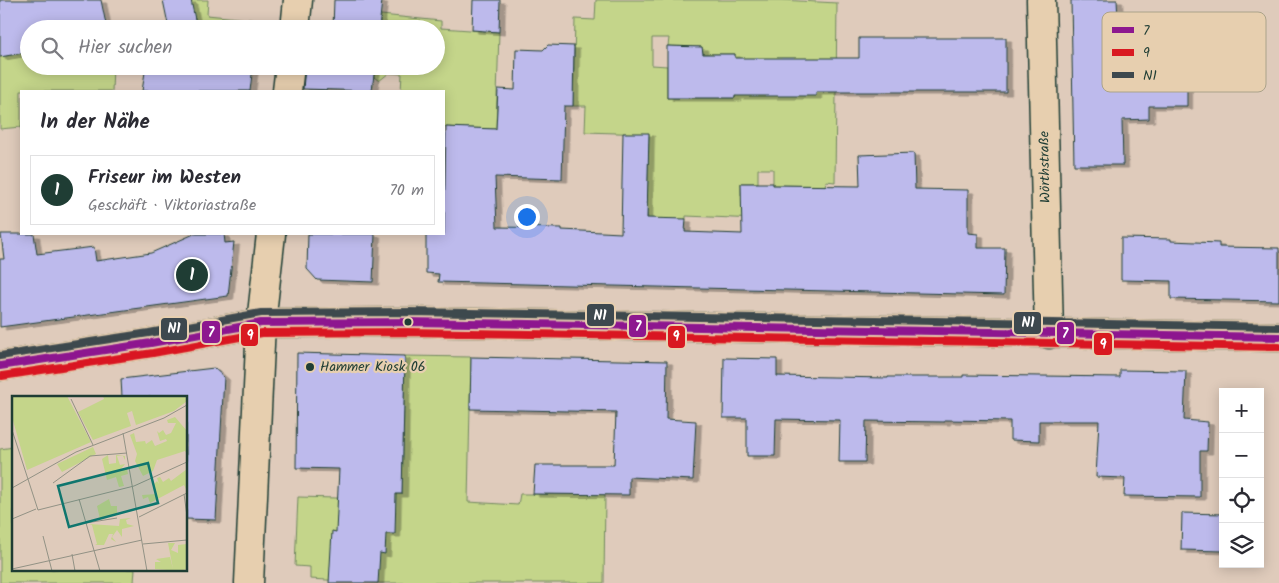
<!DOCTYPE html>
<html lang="de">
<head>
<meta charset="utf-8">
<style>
	:root { --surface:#fff; --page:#f2f2f3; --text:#2b2b33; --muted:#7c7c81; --line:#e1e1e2; --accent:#1f3d34 }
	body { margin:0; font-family:Kalam,sans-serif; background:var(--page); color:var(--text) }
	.controls { position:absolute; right:15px; bottom:15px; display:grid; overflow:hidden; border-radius:0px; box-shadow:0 2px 12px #0003 }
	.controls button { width:45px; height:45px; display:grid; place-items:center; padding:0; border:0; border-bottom:1px solid var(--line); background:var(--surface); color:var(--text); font:25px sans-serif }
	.you { position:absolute; left:526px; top:216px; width:18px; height:18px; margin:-12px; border:4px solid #fff; border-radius:50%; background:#1a73e8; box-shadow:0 0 0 8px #1a73e833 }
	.badge { display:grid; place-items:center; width:32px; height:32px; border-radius:50%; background:var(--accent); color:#fff; font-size:16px; font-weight:700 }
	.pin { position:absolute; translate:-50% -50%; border:2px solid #fff; box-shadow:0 1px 5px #0006 }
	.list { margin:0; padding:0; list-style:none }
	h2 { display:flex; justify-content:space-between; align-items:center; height:65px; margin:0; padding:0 20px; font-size:21px }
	h2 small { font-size:16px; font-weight:400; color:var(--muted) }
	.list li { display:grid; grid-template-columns:32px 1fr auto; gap:15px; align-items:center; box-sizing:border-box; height:70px; margin:0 10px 10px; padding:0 10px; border:1px solid var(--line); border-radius:0px }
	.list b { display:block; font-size:19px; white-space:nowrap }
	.list p { margin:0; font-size:16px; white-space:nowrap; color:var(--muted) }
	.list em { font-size:16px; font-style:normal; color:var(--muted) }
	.icon { flex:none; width:28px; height:28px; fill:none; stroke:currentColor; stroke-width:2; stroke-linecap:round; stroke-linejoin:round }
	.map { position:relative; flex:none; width:1279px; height:583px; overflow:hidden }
	.search { position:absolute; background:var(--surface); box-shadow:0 2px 12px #0003; left:20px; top:20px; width:425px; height:55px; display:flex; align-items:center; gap:12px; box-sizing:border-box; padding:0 18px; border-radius:28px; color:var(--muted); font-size:19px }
	.panel { position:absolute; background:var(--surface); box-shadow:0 2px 12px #0003; left:20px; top:90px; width:425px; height:145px; border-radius:0px }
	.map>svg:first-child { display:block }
</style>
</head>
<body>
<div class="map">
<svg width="1279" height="583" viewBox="0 0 1279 583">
	<defs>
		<filter id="shadow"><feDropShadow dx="5.5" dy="3" stdDeviation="0" flood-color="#0004"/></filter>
	</defs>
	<rect width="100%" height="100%" fill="#dfcbbb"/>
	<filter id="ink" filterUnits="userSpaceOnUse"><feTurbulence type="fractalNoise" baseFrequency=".02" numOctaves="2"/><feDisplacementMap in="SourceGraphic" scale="10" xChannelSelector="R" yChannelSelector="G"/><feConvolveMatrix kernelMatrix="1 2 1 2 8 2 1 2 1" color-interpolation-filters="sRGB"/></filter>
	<g filter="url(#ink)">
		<g fill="#c4d58a" stroke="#72895f" fill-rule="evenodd">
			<polygon points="179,0 208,0 207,15 258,20 257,29 197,29 195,17 183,20"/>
			<path d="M 596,0 L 781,0 L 837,3 L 835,182 L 826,181 L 825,186 L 773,185 L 773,169 L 758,169 L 758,183 L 741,183 L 741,195 L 758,196 L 758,219 L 686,216 L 686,219 L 649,229 L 647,212 L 649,134 L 585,132 L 586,106 L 573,106 L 575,19 L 595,20 ZM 652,38 L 669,38 L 668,46 L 702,47 L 703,54 L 735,54 L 735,98 L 667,98 L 667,66 L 652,65 ZM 816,58 L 816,95 L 773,95 Z"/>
			<polygon points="381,15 441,21 441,28 499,32 496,129 444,127 444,91 401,91 402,74 389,73 379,81 374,77 375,66 436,66 436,29 379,29"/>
			<polygon points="29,52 29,66 113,66 112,91 21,91 21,130 21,127 0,129 0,57"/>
			<polygon points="405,356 471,357 468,502 518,505 520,494 605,494 604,583 378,583 310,579 310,567 295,566 298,497 373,499 373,493 402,494"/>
			<polygon points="14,447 14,569 135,569 134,582 140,583 0,583 0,449"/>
		</g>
		<g fill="#bdbaec" stroke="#1f3d34" filter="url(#shadow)">
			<polygon points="0,0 101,0 107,29 29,29 29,52 0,57"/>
			<polygon points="163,0 191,0 197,29 169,29"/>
			<polygon points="334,0 382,0 379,29 333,28"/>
			<polygon points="473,0 500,0 499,32 472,30"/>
			<polygon points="1071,0 1117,0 1118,20 1129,20 1129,30 1155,29 1155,34 1167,34 1167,75 1187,74 1187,106 1149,106 1149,119 1122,120 1123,165 1074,165"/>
			<polygon points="859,38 1006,38 1006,92 816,92 816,96 735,96 735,98 667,98 667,46 702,47 703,54 735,54 735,58 859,58"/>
			<polygon points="548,45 574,46 573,106 564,106 562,179 495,177 497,227 562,228 562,230 621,233 623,133 649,133 647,218 686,219 685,232 742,234 741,183 773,183 773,185 860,186 859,155 914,153 915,189 968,190 968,233 978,234 978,248 1005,248 1004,295 438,282 439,274 426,273 426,234 444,234 446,127 496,129 498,89 515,90 516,49 543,50"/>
			<polygon points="146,66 253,66 250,91 142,91"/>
			<polygon points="305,66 375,66 372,91 303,89"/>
			<polygon points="1,234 34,234 37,254 94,247 96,261 151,253 194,234 224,234 225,243 234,242 228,296 0,327 0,259 4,259"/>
			<polygon points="308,234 375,234 373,282 317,280 307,269"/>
			<polygon points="1121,238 1171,239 1171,241 1219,243 1219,247 1279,248 1279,301 1171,299 1171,281 1121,280"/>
			<polygon points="297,353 405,356 402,494 396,494 395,534 386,534 385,554 380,553 378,583 329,583 332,531 336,532 339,469 296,468"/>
			<polygon points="471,357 667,361 666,419 696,421 693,480 629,477 629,495 533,494 535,465 614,465 616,412 470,409"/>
			<polygon points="724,358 777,359 777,376 888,378 888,377 963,377 963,375 1120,377 1120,370 1186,371 1184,420 1208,422 1207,451 1200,451 1200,497 1124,496 1125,478 1096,477 1099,421 1039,421 1039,441 1010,440 1010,421 945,420 945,422 866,421 865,462 839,462 840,420 776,419 775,456 747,456 747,418 723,418"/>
			<polygon points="214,368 224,377 216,520 186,519 186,397 122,397 121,379"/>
			<polygon points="1182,513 1223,514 1223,551 1181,550"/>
		</g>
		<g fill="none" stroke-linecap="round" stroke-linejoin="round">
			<defs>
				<g id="minor">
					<polyline points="1041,0 1049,334"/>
					<polyline points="295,29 298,0"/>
					<polyline points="287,91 290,66"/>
					<polyline points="0,366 151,343 261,323 408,322 1279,337"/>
					<polyline points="249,583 261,323 271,234"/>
				</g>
			</defs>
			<use href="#minor" stroke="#1f3d34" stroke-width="31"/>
			<use href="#minor" stroke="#e7cfaf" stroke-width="28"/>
			<defs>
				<polyline id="bus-1" points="0,366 151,343 261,323 408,322 1279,337"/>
				<polyline id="bus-2" points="2,376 153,353 262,333 408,332 1279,347"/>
				<polyline id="bus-3" points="0,356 149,333 261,313 408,312 1279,327"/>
			</defs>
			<use href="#bus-1" stroke="#e7cfaf" stroke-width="11"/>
			<use href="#bus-2" stroke="#e7cfaf" stroke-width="11"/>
			<use href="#bus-3" stroke="#e7cfaf" stroke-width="11"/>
			<use href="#bus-1" stroke="#8d188f" stroke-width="8"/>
			<use href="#bus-2" stroke="#d91920" stroke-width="8"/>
			<use href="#bus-3" stroke="#3d484e" stroke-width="8"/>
		</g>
	</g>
	<g fill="#1f3d34" stroke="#e7cfaf" stroke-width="2">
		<circle cx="408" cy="322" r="4.5"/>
		<circle cx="310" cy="367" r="5"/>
	</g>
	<g text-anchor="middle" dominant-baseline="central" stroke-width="4.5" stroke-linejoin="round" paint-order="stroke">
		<g font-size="14" fill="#1f3d34" stroke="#e7cfaf">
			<text transform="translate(1045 167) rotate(-91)">Wörthstraße</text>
		</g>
		<g font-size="14" fill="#1f3d34" stroke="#e7cfaf" text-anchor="start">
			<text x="320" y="367">Hammer Kiosk 06</text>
		</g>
	</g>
	<g transform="translate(12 396)">
		<rect width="175" height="175" fill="#dfcbbb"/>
		<path d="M 0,0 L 55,0 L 79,46 L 15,74 L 0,21 ZM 91,0 L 175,0 L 175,5 L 162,15 L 124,29 L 120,15 L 115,17 L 119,30 L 81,44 L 66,16 L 92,3 ZM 163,21 L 175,35 L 175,58 L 173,55 L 145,64 L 141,75 L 131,80 L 123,65 L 125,58 L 118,39 L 122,37 L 124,46 L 133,45 L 134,48 L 140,44 L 143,50 L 155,45 L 154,43 L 148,45 L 145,35 L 147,37 L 151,34 L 154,39 L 159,37 L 164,27 L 156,27 L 155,24 ZM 81,51 L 84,58 L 50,76 L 45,68 ZM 96,59 L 97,68 L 104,67 L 104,59 L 113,60 L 113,64 L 111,60 L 105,60 L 108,69 L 113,68 L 109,73 L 115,73 L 116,78 L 109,80 L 112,90 L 107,91 L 104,81 L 95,84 L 90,63 ZM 175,73 L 174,93 L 172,89 L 138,107 L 136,101 L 131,103 L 130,99 L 145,98 L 141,89 L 145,85 L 147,88 L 145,82 L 148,81 L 151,86 L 157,82 L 159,85 ZM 97,103 L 99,110 L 105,110 L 105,119 L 88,123 L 85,110 ZM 119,122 L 114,124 L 115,128 L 122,130 L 110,133 L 110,141 L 105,134 L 100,141 L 104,146 L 99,143 L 101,138 L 97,138 L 92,149 L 83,149 L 85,148 L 80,129 L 77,128 L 107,130 L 108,123 ZM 156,147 L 163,147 L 159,154 L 166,157 L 166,149 L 175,148 L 175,173 L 167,175 L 143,173 L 143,166 L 149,166 L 144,163 L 158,161 L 161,173 Z" fill="#c4d58a"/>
		<path fill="none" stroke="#929285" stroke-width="1" d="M 59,3 L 81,49M 0,34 L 26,114 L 122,90 L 175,66M 111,37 L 135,175M 41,87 L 78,60 L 115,57M 0,92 L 64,56 L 152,22 L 175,9M 172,98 L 175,120M 67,103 L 88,175M 127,121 L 175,97M 0,123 L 24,113M 74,127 L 105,122M 31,140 L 40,175M 131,148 L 175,144M 60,158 L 63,175M 0,173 L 130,144"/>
		<path fill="#0f766e" fill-opacity="0.15" stroke="#0f766e" stroke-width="2.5" d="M 136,67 L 146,107 L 57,131 L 46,90 Z"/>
		<rect width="175" height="175" fill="none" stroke="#1f3d34" stroke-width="2.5"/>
	</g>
	<rect x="1102" y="12" width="164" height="80" rx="8" fill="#e7cfaf" stroke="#aba38a" stroke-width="1"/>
	<rect x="1112" y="27" width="22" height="6" fill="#8d188f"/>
	<rect x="1112" y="49" width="22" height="7" fill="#d91920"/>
	<rect x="1112" y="72" width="22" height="6" fill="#3d484e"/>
	<g font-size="14" fill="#1f3d34">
		<text x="1143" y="35">7</text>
		<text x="1143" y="57">9</text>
		<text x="1143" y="80">N1</text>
	</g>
	<g stroke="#e7cfaf" stroke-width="2">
		<rect x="586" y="303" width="29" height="24" rx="5" fill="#3d484e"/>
		<rect x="1013" y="311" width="29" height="24" rx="5" fill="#3d484e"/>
		<rect x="628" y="314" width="19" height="24" rx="5" fill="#8d188f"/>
		<rect x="160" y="317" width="28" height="24" rx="5" fill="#3d484e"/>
		<rect x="201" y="320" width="20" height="24" rx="5" fill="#8d188f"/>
		<rect x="1056" y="321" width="19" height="24" rx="5" fill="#8d188f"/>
		<rect x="240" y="323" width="19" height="24" rx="5" fill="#d91920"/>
		<rect x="667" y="325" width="19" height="24" rx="5" fill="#d91920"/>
		<rect x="1093" y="332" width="20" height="24" rx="5" fill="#d91920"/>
	</g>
	<g font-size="14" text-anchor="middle" font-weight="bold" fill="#fff">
		<text x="600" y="320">N1</text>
		<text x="1028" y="327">N1</text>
		<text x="638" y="331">7</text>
		<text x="174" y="333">N1</text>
		<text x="211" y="337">7</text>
		<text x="1065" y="338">7</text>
		<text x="250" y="340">9</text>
		<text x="676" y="341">9</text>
		<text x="1103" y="349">9</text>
	</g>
</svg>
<div class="controls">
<button>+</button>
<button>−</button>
<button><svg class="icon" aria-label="locate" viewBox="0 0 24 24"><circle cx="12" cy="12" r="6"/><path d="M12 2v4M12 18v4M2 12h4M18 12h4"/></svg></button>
<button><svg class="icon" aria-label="layers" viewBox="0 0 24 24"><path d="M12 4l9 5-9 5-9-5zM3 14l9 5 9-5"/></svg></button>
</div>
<div class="you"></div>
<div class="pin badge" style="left:192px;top:275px">1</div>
<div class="search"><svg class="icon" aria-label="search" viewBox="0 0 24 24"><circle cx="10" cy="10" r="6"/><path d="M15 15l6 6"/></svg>Hier suchen</div>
<section class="panel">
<h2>In der Nähe<small></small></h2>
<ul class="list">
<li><span class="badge">1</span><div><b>Friseur im Westen</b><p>Geschäft · Viktoriastraße</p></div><em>70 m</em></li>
</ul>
</section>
</div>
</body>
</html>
